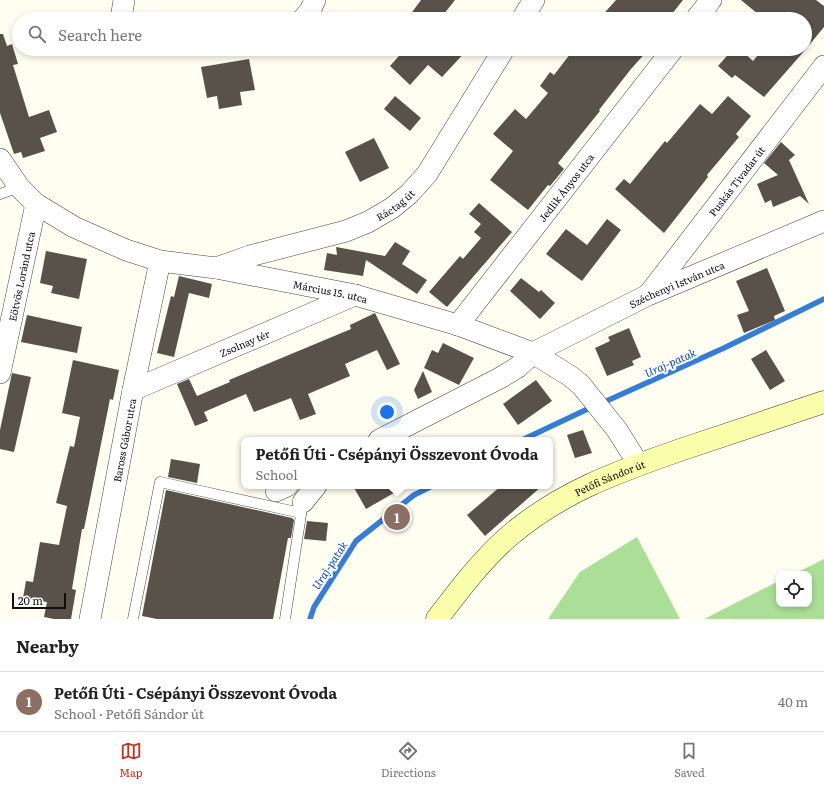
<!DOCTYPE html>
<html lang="en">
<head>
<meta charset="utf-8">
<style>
	:root { --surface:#fff; --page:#f2f2f2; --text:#222; --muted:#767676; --line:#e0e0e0; --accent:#c8301e }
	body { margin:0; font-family:Literata,serif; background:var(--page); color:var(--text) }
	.controls { position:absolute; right:12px; bottom:12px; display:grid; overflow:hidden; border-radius:8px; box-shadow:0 2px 6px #0003 }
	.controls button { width:36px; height:36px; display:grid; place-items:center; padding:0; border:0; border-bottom:1px solid var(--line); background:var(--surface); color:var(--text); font:20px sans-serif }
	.scale { position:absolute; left:12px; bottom:10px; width:54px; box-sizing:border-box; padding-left:4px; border:2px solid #0f0f0f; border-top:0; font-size:11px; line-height:14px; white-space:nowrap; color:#0f0f0f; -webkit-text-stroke:3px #fff; paint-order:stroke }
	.you { position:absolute; left:387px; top:412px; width:14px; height:14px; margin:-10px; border:3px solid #fff; border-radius:50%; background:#1a73e8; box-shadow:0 0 0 6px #1a73e833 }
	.badge { display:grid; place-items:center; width:26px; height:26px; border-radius:50%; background:var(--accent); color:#fff; font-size:13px; font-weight:700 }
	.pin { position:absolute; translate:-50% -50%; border:2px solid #fff; box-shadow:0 1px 4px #0006 }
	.popup { position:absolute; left:241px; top:437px; width:312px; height:52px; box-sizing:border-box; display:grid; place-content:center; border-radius:8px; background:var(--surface); filter:drop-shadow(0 1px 3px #0005); font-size:13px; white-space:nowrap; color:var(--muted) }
	.popup b { font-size:15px; color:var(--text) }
	.popup::after { content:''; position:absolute; left:50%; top:100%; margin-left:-8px; border:8px solid transparent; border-top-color:var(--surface) }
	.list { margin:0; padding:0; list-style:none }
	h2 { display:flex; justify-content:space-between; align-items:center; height:52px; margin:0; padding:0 16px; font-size:17px }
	h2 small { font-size:13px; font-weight:400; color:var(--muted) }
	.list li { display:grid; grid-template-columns:26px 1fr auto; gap:12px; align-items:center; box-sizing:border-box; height:60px; padding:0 16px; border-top:1px solid var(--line) }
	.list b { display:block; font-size:15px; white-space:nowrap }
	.list p { margin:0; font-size:13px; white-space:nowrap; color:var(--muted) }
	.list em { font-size:13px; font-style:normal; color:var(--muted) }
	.icon { flex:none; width:22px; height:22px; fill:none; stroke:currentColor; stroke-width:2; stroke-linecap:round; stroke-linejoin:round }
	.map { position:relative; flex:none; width:824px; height:619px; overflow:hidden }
	.search { position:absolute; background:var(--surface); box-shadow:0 2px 6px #0003; left:12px; right:12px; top:12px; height:44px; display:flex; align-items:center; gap:10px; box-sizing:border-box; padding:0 14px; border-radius:22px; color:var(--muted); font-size:15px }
	.sheet { height:112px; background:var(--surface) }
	nav { display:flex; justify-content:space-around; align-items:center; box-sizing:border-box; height:56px; border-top:1px solid var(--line); background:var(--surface); font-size:11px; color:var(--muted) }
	nav a { display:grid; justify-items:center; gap:2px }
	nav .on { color:var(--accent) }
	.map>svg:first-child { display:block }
</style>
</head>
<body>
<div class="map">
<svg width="824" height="619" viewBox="0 0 824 619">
	<rect width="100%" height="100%" fill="#fffef1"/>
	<g fill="#abde96">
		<polygon points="637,537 680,619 548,619 580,572"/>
		<polygon points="824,559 824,619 704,619 779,581 779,604 809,604 809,574 794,574"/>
	</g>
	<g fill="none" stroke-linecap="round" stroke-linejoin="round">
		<g stroke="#357dd5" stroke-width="5.5">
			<polyline points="602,403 724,348 824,299"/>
			<polyline points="522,440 594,406"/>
			<polyline points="310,619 314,607 356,541 414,495 432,486"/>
		</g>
	</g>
	<g fill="#59524b">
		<polygon points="421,0 455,0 440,19 407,19"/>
		<polygon points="616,0 683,0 668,19 599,19"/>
		<polygon points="741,0 816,0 824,6 824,27 806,49 764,97 735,75 732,78 718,66 733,49 740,49 753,61 763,49 805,49 805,19 764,19"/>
		<polygon points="0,34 3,34 7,46 12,44 18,64 13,65 29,117 49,110 57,132 40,138 45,151 23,158 21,152 14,154 0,113"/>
		<polygon points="405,49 468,49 442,77 428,65 410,85 390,66"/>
		<polygon points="574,49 649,49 631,69 599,110 600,111 558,163 564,169 550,186 548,185 528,210 490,180 513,151 493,134 515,109 526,119 548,93 540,86 550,72 554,75"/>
		<polygon points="249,59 255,90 240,92 242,105 219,109 217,96 207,98 201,67"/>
		<polygon points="395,96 421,118 410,131 384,109"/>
		<polygon points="728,96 751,116 736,134 739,137 707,175 708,177 664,233 615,189 624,179 630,184 665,141 667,143 700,104 712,114"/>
		<polygon points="374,138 389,168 360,182 345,152"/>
		<polygon points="781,142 795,155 789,160 809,204 800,196 773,207 771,200 765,203 757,184 778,175 764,163"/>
		<polygon points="479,203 512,232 447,307 429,292 460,256 463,259 481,238 474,232 481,224 469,214"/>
		<polygon points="607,219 621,230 582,281 546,254 566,229 587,245"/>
		<polygon points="395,242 410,251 402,264 427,280 417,294 366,260 363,276 324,270 327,253 337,255 336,247 385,256"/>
		<polygon points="46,251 87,259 79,299 51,293 53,286 40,283"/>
		<polygon points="767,268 785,311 774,316 775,320 744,333 737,315 749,311 736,281"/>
		<polygon points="179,276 212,284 209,298 189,293 174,357 157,353 171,296 174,297"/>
		<polygon points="521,278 539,292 541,290 555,303 540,319 510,291"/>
		<polygon points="375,313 400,364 387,370 377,350 345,364 350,376 308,394 316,414 300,420 291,398 254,412 246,394 204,412 208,421 195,426 177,384 189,379 197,396 230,382 229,380 351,329 350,325"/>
		<polygon points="27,315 82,327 77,353 21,342"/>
		<polygon points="629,328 641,357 632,361 634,365 607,376 595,348 610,341 608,337"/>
		<polygon points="443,343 474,358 459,385 424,368 432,350 438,353"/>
		<polygon points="766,350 785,381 770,390 751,359"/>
		<polygon points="73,360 119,370 113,400 110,399 84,529 82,529 72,589 76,590 71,619 54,619 44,617 47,602 23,598 26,581 33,582 40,542 59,545 67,506 56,503 70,446 74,447 80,417 62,413"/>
		<polygon points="423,371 432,392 418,399 414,390"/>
		<polygon points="12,373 31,377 14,452 0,449 0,430"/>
		<polygon points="536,380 552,401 518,425 503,404"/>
		<polygon points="583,430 592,453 575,458 567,435"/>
		<polygon points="171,459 200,464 197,483 168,477"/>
		<polygon points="353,486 406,486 366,509"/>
		<polygon points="501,486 542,486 485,536 467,515"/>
		<polygon points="166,490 292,518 294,520 291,538 288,538 273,619 157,619 142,616"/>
		<polygon points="307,521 328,523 326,541 304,539"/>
	</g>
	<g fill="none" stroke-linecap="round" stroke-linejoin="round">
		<defs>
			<g id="lane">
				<polyline points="0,194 19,187"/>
				<polyline points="133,619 160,482 301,513"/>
				<polyline points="285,619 302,508"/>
			</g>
			<g id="street">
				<polyline points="121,19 124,0"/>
				<polyline points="303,19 310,11 315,0"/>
				<polyline points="522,19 534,0"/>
				<polyline points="696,19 711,0"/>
				<path id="s1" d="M 0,159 L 19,187 L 36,204 L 74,227 L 126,250 L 160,261 L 216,268 L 355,295 L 458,325 L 533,353 L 570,376 L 581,385 L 617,430 L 639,465"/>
				<path id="s2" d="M 216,268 L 250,256 L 346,231 L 368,222 L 392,208 L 409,194 L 427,174 L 504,49"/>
				<path id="s3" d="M 649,294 L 824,66"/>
				<path id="s4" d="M 458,325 L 673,49"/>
				<path id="s5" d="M 0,373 L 36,204"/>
				<path id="s6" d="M 133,390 L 355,295"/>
				<path id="s7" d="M 379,440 L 500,378 L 518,367 L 533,353 L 648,295 L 824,221"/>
				<polyline points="276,491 287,486"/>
				<polyline points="303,502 316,486"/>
				<path id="s8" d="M 90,619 L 133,390 L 160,261"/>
			</g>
			<g id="secondary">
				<path id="s9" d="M 437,619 C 459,590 481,561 508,537 C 560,492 617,472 680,450 C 728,434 776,418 824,402"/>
			</g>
		</defs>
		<use href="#lane" stroke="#424242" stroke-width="11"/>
		<use href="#street" stroke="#424242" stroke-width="22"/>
		<use href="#secondary" stroke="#313131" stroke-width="23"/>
		<use href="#lane" stroke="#fff" stroke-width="10"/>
		<use href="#street" stroke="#fff" stroke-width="21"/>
		<use href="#secondary" stroke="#fbffac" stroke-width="22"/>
	</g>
	<g text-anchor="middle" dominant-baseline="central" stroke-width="4" stroke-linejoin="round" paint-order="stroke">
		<g font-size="10" fill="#0f0f0f" stroke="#fff">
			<text stroke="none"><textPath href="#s3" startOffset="143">Puskás Tivadar út</textPath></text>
			<text stroke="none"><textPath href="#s4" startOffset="175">Jedlik Ányos utca</textPath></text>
			<text stroke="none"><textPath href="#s2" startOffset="191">Ráctag út</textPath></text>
			<text stroke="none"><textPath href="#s5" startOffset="99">Eötvös Loránd utca</textPath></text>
			<text stroke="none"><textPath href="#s7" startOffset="337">Széchenyi István utca</textPath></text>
			<text stroke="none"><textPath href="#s1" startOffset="368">Március 15. utca</textPath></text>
			<text stroke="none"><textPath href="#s6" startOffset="121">Zsolnay tér</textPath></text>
			<text stroke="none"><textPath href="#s8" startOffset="182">Baross Gábor utca</textPath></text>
			<text stroke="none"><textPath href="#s9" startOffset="227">Petőfi Sándor út</textPath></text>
		</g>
		<g font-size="11" font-style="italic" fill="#104fa9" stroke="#fff">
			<text transform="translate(670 362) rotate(-24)">Uraj-patak</text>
			<text transform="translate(329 565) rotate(-57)">Uraj-patak</text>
		</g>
	</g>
</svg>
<div class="controls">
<button><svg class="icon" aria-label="locate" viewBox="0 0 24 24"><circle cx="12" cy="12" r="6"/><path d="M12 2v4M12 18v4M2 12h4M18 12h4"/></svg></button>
</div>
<div class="scale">20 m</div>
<div class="you"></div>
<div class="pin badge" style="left:397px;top:517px;background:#8d6e63">1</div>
<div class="popup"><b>Petőfi Úti - Csépányi Összevont Óvoda</b>School</div>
<div class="search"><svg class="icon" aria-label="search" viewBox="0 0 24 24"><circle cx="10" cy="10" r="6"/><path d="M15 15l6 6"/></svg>Search here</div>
</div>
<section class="sheet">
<h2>Nearby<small></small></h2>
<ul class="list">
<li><span class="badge" style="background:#8d6e63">1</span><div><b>Petőfi Úti - Csépányi Összevont Óvoda</b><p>School · Petőfi Sándor út</p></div><em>40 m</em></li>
</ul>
</section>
<nav>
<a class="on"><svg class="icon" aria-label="map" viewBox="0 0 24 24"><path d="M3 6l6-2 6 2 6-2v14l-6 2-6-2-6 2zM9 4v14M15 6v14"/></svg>Map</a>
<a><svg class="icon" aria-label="directions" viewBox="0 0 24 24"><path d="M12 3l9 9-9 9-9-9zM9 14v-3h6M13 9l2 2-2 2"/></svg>Directions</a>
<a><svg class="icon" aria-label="saved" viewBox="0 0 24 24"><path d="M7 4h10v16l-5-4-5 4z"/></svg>Saved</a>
</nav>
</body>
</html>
